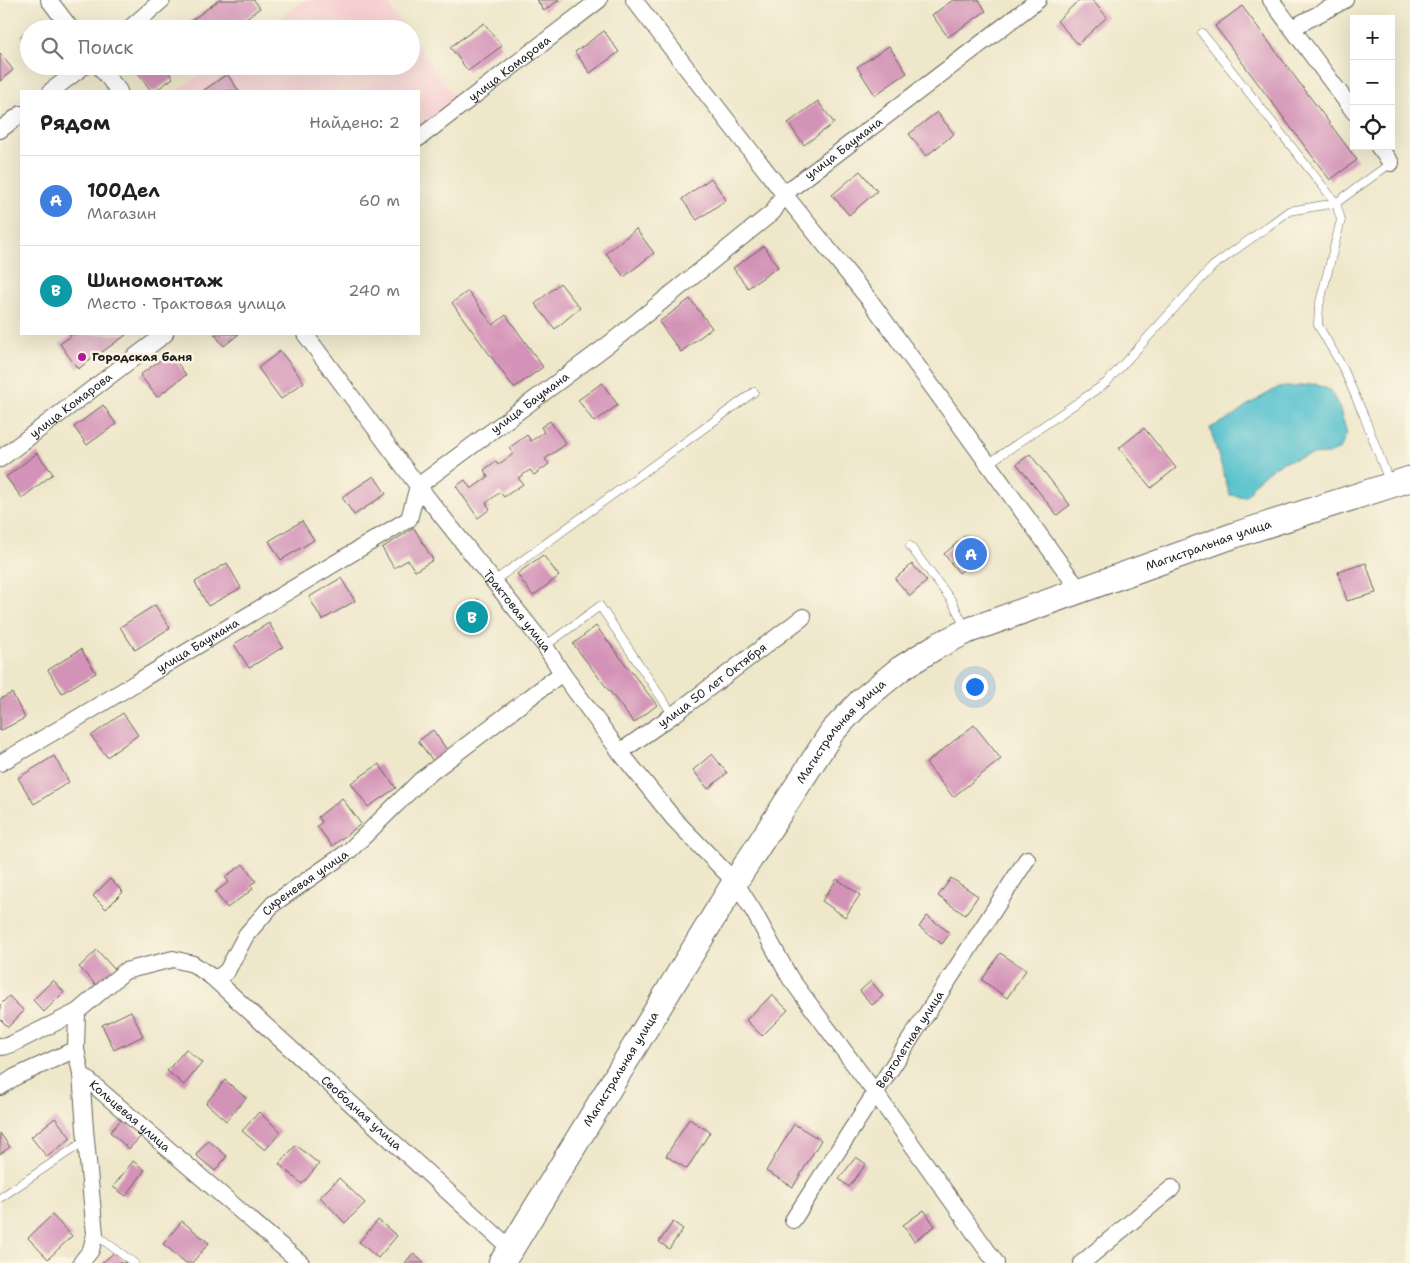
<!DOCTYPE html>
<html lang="ru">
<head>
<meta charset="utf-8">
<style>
	:root { --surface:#fff; --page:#f6f6f6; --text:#202124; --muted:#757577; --line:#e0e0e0; --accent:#0b8043 }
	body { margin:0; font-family:"Shantell Sans",sans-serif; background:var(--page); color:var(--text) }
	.controls { position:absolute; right:15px; top:15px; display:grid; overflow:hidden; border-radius:0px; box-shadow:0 5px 20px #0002 }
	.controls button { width:45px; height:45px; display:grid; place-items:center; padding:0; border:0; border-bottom:1px solid var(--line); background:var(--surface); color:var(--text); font:25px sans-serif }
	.you { position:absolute; left:974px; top:686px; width:18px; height:18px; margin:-12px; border:4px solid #fff; border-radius:50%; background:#1a73e8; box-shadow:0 0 0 8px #1a73e833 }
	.badge { display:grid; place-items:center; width:32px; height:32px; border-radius:50%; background:var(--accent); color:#fff; font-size:16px; font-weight:700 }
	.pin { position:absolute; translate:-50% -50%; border:2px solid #fff; box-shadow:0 1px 5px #0006 }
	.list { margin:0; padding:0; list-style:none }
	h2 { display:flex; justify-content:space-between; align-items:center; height:65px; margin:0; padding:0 20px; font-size:21px }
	h2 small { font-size:16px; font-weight:400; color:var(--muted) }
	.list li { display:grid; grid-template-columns:32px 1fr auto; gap:15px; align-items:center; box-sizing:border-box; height:90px; padding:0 20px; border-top:1px solid var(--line) }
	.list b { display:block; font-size:19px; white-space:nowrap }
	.list p { margin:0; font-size:16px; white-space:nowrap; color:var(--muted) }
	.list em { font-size:16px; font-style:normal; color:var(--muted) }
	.icon { flex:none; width:28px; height:28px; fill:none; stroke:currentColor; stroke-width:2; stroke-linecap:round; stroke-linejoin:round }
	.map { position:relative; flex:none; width:1410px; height:1263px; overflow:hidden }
	.search { position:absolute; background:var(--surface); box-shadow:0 5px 20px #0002; left:20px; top:20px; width:400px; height:55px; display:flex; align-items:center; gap:12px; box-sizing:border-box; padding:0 18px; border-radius:28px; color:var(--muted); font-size:19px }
	.panel { position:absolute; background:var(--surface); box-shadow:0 5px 20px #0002; left:20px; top:90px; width:400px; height:245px; border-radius:0px }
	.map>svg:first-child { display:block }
</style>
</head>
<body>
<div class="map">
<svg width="1410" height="1263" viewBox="0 0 1410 1263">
	<rect width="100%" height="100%" fill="#fcf5e5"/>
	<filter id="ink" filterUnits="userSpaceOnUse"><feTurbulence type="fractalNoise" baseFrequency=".02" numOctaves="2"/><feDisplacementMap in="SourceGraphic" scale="10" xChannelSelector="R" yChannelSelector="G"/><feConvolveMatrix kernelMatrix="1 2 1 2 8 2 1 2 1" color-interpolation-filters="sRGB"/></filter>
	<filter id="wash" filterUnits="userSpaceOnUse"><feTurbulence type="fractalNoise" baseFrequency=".0096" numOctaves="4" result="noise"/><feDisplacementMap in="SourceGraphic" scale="20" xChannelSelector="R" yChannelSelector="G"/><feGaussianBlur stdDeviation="1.12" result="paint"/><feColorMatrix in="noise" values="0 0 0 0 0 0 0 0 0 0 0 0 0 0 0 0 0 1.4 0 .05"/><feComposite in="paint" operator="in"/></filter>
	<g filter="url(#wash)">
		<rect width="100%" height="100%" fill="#eee7ca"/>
		<g fill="#f7cfd2">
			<polygon points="305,0 385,0 406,29 265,29"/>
			<polygon points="411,37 457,101 419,128 419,91 177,91 212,66 411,66"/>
		</g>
		<polygon fill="#55c1ce" stroke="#386e75" points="1315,384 1330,390 1339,407 1347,433 1340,449 1329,454 1311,455 1283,462 1272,468 1254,483 1250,492 1245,497 1230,495 1210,428 1230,418 1246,406 1279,387 1292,387"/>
		<g id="blocks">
			<g fill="#d392b7">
				<polygon points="219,0 254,0 260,8 231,29 180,29"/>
				<polygon points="537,0 559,0 544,11"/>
				<polygon points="953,0 979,0 986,11 948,37 932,15"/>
				<polygon points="1079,0 1092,0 1107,17 1078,44 1057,21"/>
				<polygon points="1242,6 1357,160 1330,180 1215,26"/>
				<polygon points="484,23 502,46 468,71 450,47"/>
				<polygon points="29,30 29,46 21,36"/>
				<polygon points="604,31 619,52 590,73 575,52"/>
				<polygon points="889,46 907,73 875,95 857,67"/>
				<polygon points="0,53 13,70 0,81"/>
				<polygon points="133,66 164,66 173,78 155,91 151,91"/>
				<polygon points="227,74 239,91 203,91"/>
				<polygon points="818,101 834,123 804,145 788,123"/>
				<polygon points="937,112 954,134 926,156 909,134"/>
				<polygon points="860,171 877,191 849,215 832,195"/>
				<polygon points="711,178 726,200 697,220 682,199"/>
				<polygon points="636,229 654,253 624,277 606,253"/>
				<polygon points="764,246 778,267 748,288 733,268"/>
				<polygon points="560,283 580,308 555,329 535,304"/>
				<polygon points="468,291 493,325 506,315 543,367 514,388 452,303"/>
				<polygon points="690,299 712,328 681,352 659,322"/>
				<polygon points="70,334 125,334 126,335 78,369 60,344 71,336"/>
				<polygon points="214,334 239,334 224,346"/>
				<polygon points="280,351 304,382 281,399 258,368"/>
				<polygon points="170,353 186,375 157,397 140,375"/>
				<polygon points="602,383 618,405 594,422 578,400"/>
				<polygon points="103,405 116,424 87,445 74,427"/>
				<polygon points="550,421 566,444 545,459 549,464 534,475 530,470 518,478 523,484 504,497 500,492 486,503 490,509 478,518 456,486 465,480 471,489 488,477 484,470 496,461 498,465 513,454 509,448 527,435 531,441 544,432 541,427"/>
				<polygon points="1144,428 1176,468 1151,488 1119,448"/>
				<polygon points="37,453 53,474 22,498 6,477"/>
				<polygon points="1030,454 1070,505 1057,515 1017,464"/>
				<polygon points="374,476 386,494 354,515 342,497"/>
				<polygon points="302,521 314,540 281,560 269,541"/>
				<polygon points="414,528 433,560 415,571 408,560 394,568 382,548"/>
				<polygon points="966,535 982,555 959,573 944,554"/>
				<polygon points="543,555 559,576 533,596 517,574"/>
				<polygon points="227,563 241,588 208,606 195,582"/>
				<polygon points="1366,563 1376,593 1347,601 1338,572"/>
				<polygon points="912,564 927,581 910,596 895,579"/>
				<polygon points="341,578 355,601 322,620 309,597"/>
				<polygon points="478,599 487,614 462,630 456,620 465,614 462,609"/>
				<polygon points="155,605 170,628 135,650 120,627"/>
				<polygon points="269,623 283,647 249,668 234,644"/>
				<polygon points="596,626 657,705 634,723 573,644"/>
				<polygon points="81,649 96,673 62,693 48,670"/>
				<polygon points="12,693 25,718 0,731 0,699"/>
				<polygon points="123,713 138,735 107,757 91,736"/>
				<polygon points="974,725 1001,759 953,797 926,763"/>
				<polygon points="433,730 447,750 433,761 418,741"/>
				<polygon points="712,754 727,773 708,789 693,770"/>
				<polygon points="54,756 69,782 34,804 18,778"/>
				<polygon points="379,764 396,788 368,807 351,783"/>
				<polygon points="342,798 361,824 332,846 317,826 322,822 318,817"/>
				<polygon points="243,864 256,881 250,885 253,889 227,908 215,892 229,882 225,877"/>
				<polygon points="951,878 978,896 965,915 938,896"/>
				<polygon points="110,879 123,892 106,909 93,896"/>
				<polygon points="837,879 860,895 845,917 822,901"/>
				<polygon points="927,916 950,933 942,944 919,927"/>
				<polygon points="97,950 115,970 97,986 79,967"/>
				<polygon points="1000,953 1026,970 1007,998 982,980"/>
				<polygon points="53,980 64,992 44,1012 33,1000"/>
				<polygon points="871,981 883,996 872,1005 860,991"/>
				<polygon points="772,995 788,1010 762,1036 746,1020"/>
				<polygon points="9,996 24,1011 8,1027 0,1019 0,1005"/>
				<polygon points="131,1011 143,1036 114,1050 102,1025"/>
				<polygon points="186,1049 202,1063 184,1085 167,1071"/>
				<polygon points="225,1080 246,1098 226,1121 206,1103"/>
				<polygon points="259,1112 281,1132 265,1150 242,1131"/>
				<polygon points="55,1118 71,1138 47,1157 31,1137"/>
				<polygon points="122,1119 141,1136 129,1149 110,1132"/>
				<polygon points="689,1119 710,1132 687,1169 666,1156"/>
				<polygon points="794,1124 821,1140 793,1187 766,1171"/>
				<polygon points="0,1133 10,1147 0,1154"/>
				<polygon points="208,1140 227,1156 215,1171 196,1155"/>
				<polygon points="296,1145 319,1164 302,1184 279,1164"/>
				<polygon points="856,1157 866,1164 849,1187 839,1179"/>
				<polygon points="133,1161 145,1170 126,1196 113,1187"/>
				<polygon points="339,1178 365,1203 345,1223 320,1197"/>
				<polygon points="924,1210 935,1226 914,1241 903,1225"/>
				<polygon points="52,1215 72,1236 48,1259 28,1238"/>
				<polygon points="378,1220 397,1236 378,1258 359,1242"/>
				<polygon points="182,1221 209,1243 192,1263 186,1263 163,1244"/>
				<polygon points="673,1222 683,1229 669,1249 659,1242"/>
				<polygon points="116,1251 126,1263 102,1263"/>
				<polygon points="413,1253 424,1263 405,1263"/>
			</g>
		</g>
	</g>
	<g filter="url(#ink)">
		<use href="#blocks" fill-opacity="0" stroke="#666359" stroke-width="1"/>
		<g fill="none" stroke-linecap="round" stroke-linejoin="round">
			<defs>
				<g id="service">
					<polyline points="1202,33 1336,203 1341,220 1319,306 1318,325 1343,368 1364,416 1389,481"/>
					<polyline points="989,463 1106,383 1213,266 1289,211 1336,203 1391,163"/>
					<polyline points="910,546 952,601 965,627"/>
					<polyline points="494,581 754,392"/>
					<polyline points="545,646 600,606 673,715"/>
					<polyline points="0,1198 86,1140"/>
					<polyline points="95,1234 134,1263"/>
				</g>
				<g id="minor">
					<polyline points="49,0 71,29"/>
					<polyline points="634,0 784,194 871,302 1080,591"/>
					<polyline points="1271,0 1354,112"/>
					<polyline points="1292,28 1345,0"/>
					<polyline points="129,29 162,0"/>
					<polyline points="99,66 119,91"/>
					<polyline points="51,91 84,66"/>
					<polyline points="0,130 21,114"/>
					<path id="s1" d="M 419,138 L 599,0"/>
					<polyline points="1378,146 1391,163"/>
					<path id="s2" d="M 305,334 L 418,486 L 545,646 L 562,673 L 620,752 L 674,819 L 735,882 L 754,912 L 790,978 L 876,1094 L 996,1263"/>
					<path id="s3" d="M 0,459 L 165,334"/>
					<path id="s4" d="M 620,752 L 673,715 L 803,617"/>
					<path id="s5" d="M 0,763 C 58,731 114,696 170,662 C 250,614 330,567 409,519 L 418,486 L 609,344 L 773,212 L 784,194 L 1038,0"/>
					<path id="s6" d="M 212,977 L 511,1249"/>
					<polyline points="0,1046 3,1047 12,1044 77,1012"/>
					<path id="s7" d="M 81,1074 L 76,1049 L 77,1012 L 125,971 L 173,959 L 193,964 L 212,977 L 219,977 L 227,971 L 246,935 L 273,904 L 349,851 L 421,780 L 562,673"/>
					<polyline points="0,1087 15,1077 76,1049"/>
					<path id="s8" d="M 793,1220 L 1027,859"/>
					<path id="s9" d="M 81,1263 L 91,1250 L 95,1234 L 85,1129 L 81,1074 L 301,1263"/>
					<polyline points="1082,1263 1172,1188"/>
				</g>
				<g id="primary">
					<path id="s10" d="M 501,1263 L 511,1249 L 735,882 L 832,732 L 861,701 L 900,669 L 937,646 L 967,631 L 1235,535 L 1410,479"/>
				</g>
			</defs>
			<use href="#service" stroke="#666359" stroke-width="9"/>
			<use href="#minor" stroke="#666359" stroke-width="18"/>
			<use href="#primary" stroke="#666359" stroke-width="27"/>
			<use href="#service" stroke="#fff" stroke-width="8"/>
			<use href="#minor" stroke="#fff" stroke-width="16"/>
			<use href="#primary" stroke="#fff" stroke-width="25"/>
		</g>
	</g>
	<circle fill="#b5179e" stroke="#fcf5e5" stroke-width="2" cx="82" cy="357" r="5"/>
	<g text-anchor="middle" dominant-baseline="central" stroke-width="5" stroke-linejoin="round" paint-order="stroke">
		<g font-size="12" fill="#1c1c1c" stroke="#fcf5e5">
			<text stroke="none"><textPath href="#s1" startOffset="114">улица Комарова</textPath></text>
			<text stroke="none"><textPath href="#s5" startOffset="1055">улица Баумана</textPath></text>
			<text stroke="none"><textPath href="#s5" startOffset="650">улица Баумана</textPath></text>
			<text stroke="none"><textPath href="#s3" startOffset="89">улица Комарова</textPath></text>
			<text stroke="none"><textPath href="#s10" startOffset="1052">Магистральная улица</textPath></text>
			<text stroke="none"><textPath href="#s2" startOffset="349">Трактовая улица</textPath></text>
			<text stroke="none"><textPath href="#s5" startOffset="230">улица Баумана</textPath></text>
			<text stroke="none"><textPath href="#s4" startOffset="114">улица 50 лет Октября</textPath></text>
			<text stroke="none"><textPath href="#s10" startOffset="632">Магистральная улица</textPath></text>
			<text stroke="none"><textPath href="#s7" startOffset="356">Сиреневая улица</textPath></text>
			<text stroke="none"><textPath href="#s8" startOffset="215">Вертолетная улица</textPath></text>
			<text stroke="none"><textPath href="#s10" startOffset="228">Магистральная улица</textPath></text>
			<text stroke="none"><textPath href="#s6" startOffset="202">Свободная улица</textPath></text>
			<text stroke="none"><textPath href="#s9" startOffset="258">Кольцевая улица</textPath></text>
		</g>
		<g font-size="12" font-weight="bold" fill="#1c1c1c" stroke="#fcf5e5" text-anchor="start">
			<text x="92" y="357">Городская баня</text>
		</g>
	</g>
</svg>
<div class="controls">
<button>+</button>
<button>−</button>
<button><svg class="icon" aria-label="locate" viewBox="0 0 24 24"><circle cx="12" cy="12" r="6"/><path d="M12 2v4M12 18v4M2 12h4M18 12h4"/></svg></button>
</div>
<div class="you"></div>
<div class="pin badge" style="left:971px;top:554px;background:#3f7fe0">A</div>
<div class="pin badge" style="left:472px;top:617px;background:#0f9aa8">B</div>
<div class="search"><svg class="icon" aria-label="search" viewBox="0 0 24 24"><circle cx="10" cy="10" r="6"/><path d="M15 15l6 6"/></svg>Поиск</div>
<section class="panel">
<h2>Рядом<small>Найдено: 2</small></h2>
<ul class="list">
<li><span class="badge" style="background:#3f7fe0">A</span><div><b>100Дел</b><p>Магазин</p></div><em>60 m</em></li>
<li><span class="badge" style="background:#0f9aa8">B</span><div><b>Шиномонтаж</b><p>Место · Трактовая улица</p></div><em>240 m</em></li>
</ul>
</section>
</div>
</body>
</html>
